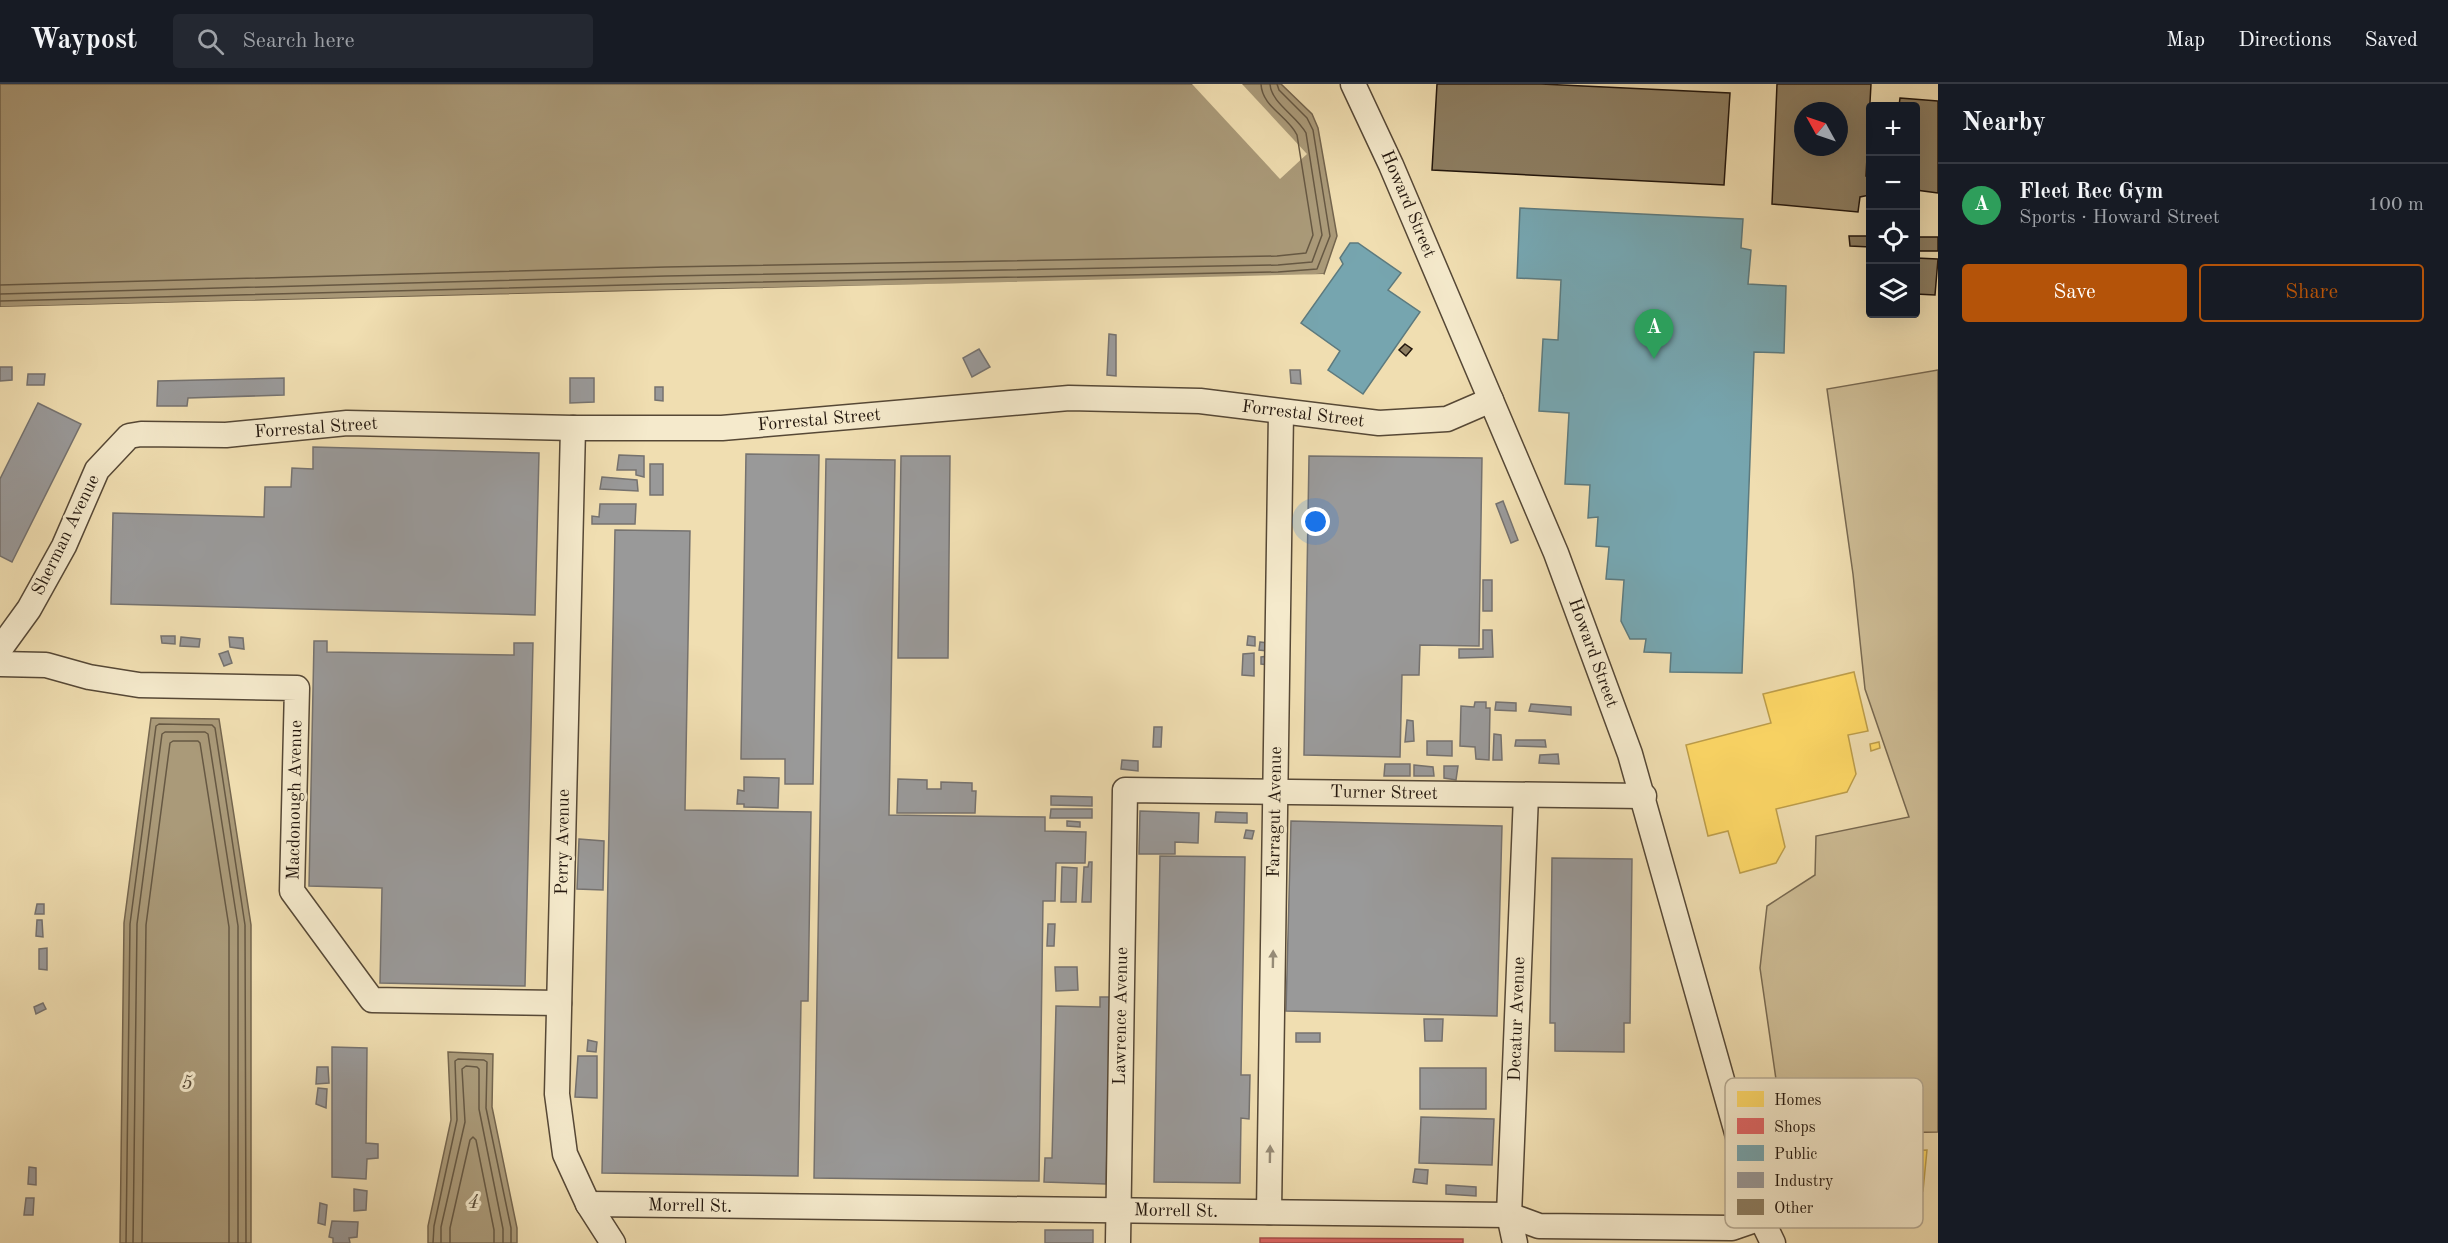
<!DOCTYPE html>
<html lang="en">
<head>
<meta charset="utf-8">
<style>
	:root { --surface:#171b24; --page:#242831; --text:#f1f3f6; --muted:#9ea1a6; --line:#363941; --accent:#b45309 }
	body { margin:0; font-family:"Old Standard TT",serif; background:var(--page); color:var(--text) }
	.controls { position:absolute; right:18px; top:18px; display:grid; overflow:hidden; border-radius:6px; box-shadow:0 6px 24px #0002 }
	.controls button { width:54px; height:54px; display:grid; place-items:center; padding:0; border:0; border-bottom:2px solid var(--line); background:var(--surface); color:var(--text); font:30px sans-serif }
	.compass { position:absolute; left:1794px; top:18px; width:54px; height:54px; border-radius:50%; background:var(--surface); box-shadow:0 6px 24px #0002; rotate:310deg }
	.you { position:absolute; left:1316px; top:438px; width:21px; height:21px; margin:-15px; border:4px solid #fff; border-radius:50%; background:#1a73e8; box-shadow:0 0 0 9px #1a73e833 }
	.badge { display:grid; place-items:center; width:39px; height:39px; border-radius:50%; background:var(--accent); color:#fff; font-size:20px; font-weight:700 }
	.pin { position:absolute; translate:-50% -50px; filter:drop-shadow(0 2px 3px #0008) }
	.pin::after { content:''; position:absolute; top:32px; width:21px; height:18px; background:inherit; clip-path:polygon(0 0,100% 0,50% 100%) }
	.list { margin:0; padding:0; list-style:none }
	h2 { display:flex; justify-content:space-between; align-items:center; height:78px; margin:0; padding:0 24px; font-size:26px }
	h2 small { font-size:20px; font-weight:400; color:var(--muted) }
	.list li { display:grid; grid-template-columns:39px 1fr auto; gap:18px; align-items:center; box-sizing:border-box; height:84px; padding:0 24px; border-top:2px solid var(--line) }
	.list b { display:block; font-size:22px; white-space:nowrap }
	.list p { margin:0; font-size:20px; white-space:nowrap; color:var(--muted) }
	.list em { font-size:20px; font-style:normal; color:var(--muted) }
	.actions { display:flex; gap:12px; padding:18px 24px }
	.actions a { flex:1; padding:14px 0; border:2px solid var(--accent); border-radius:6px; text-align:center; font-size:21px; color:var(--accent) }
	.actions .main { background:var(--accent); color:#fff }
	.icon { flex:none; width:33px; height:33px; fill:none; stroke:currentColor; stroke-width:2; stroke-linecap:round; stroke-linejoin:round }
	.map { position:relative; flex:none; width:1938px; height:1159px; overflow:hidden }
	header { display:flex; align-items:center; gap:36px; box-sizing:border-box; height:84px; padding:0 30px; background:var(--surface); border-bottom:2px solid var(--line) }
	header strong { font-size:28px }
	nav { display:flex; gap:33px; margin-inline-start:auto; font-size:21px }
	.search { width:420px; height:54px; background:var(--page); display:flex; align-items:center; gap:15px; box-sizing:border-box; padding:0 21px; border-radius:6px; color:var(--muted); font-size:22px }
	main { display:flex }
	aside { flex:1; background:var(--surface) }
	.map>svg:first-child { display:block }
</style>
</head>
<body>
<header>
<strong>Waypost</strong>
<div class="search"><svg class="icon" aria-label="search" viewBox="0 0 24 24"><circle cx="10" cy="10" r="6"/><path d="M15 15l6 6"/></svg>Search here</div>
<nav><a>Map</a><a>Directions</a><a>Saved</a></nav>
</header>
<main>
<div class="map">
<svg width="1938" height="1159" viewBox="0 0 1938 1159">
	<rect width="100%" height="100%" fill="#f0deb1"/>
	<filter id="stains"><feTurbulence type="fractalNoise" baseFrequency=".00333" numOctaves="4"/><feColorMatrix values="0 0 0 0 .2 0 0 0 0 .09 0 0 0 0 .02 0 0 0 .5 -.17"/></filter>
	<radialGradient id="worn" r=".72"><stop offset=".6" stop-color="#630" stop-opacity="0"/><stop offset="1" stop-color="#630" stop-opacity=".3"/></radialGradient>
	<polygon fill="#cdbc95" stroke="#786951" stroke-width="1.5" points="1938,286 1938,1048 1784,1051 1760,884 1767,822 1815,791 1816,752 1909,733 1865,605 1853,490 1827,305"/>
	<g fill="#aa9a79" stroke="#74654e" stroke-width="1.5">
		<polygon points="0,0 1281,0 1312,30 1318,44 1337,152 1324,190 1279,194 666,206 0,223"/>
		<polygon points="151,634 219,635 251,841 251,1159 120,1159 124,839"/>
		<polygon points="448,968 493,970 492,1023 517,1144 517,1159 428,1159 428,1142 451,1036"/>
	</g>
	<g fill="#f0deb1">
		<polygon points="1192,0 1242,0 1307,70 1280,95"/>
		<polygon points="1324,190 1322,193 1279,197 666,209 0,226 0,223"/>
	</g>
	<g fill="#ffd966" stroke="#bd9e4b" stroke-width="1.5">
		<polygon points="1854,588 1868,647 1848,651 1856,690 1847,708 1776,725 1785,763 1776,779 1740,789 1728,747 1708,752 1686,661 1771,639 1763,610"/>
		<polygon points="1879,658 1880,664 1871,667 1870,660"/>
		<polygon points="1927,1066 1923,1107 1838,1111 1839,1098 1831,1097 1829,1070"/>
	</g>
	<polygon fill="#e06666" stroke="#a74e4b" stroke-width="1.5" points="1260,1154 1463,1155 1463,1159 1260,1159"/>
	<g fill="#76a5af" stroke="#5d7a7e" stroke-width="1.5">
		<polygon points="1520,124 1743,135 1741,164 1751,166 1748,200 1786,202 1784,269 1754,268 1742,589 1670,588 1671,569 1644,568 1646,555 1630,555 1621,537 1624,496 1606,495 1609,463 1596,462 1598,433 1588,434 1590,401 1565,400 1569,329 1539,327 1543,255 1558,256 1561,196 1517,194"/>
		<polygon points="1350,159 1358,159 1401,189 1388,206 1420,228 1363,310 1328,286 1340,267 1301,239 1343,180 1340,174"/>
	</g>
	<g fill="#999" stroke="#75726f" stroke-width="1.5">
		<polygon points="1109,250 1116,251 1116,292 1107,291"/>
		<polygon points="979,265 990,283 972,293 963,274"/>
		<polygon points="0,283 12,283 12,296 0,297"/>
		<polygon points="1290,286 1300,286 1301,300 1291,299"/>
		<polygon points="28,290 45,290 44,301 27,301"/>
		<polygon points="284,294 284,311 188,314 187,322 157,322 158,297"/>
		<polygon points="570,294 594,294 594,318 570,319"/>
		<polygon points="655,303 663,303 663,317 655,316"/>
		<polygon points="38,319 81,340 12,478 0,472 0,395"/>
		<polygon points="313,363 539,369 535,531 111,520 113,429 264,433 265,403 291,403 292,384 313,385"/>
		<polygon points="746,370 819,371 813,700 785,700 785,675 741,675"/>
		<polygon points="619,371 644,372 644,393 636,391 636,386 617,386"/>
		<polygon points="901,372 950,372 948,574 898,574"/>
		<polygon points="1309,372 1482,374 1479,562 1420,561 1419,591 1402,591 1400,673 1304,671"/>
		<polygon points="826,375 895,376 889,731 1045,733 1045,747 1086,748 1085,779 1056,779 1055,817 1043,817 1039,1097 814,1094"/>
		<rect x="650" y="380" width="13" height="31"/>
		<polygon points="602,393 637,396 638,407 600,405"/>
		<polygon points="1503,417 1518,456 1511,459 1496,420"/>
		<polygon points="600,420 636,420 635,440 592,440 592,432 599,433"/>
		<polygon points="615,446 690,447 685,726 811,728 808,917 801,917 798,1092 602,1089"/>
		<rect x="1483" y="496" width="9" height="31"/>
		<polygon points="1483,546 1492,546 1493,573 1459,574 1459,565 1483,565"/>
		<polygon points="161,552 175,552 175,560 162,559"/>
		<polygon points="1248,552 1255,553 1255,562 1247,561"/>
		<polygon points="181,553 200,555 199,563 180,562"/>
		<polygon points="229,553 243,554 244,565 230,563"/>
		<polygon points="314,557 327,557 327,568 514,571 514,559 533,559 525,902 380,899 382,804 309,802"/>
		<polygon points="1260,558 1268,559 1267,567 1259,566"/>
		<polygon points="228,567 232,579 224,582 219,570"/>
		<polygon points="1254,569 1254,592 1242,591 1243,570"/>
		<polygon points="1268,572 1269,581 1261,580 1261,573"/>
		<polygon points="1475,618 1486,618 1486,624 1490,624 1489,676 1476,675 1475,663 1460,662 1461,622 1474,623"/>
		<polygon points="1496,618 1516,619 1516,627 1495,626"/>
		<polygon points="1531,620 1571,623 1571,631 1529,627"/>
		<polygon points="1407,636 1413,637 1414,657 1405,658"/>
		<polygon points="1154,643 1162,643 1161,663 1153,663"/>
		<polygon points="1494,650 1501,651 1502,676 1493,676"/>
		<polygon points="1516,656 1545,656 1546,663 1515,662"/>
		<polygon points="1427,657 1452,657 1452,672 1427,671"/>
		<polygon points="1558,670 1559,680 1539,679 1540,671"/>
		<polygon points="1122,676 1138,677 1138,687 1121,685"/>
		<polygon points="1385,680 1410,680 1410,692 1384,692"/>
		<polygon points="1414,681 1433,683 1434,692 1414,692"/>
		<polygon points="1444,682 1458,682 1456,696 1444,694"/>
		<polygon points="744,693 779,694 778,724 744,723 744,720 737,720 738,706 744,707"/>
		<polygon points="898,695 927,696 927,705 941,705 941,698 972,699 972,707 976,707 975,729 897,729"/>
		<polygon points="1051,712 1092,713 1092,722 1051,721"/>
		<polygon points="1051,725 1092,725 1092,734 1050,734"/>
		<polygon points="1140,727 1199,729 1198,759 1175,758 1175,770 1139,770"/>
		<polygon points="1216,728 1247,729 1247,739 1215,738"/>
		<polygon points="1067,737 1080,738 1080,743 1067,742"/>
		<polygon points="1291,737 1502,742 1497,932 1286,927"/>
		<polygon points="1246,746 1254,747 1252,755 1244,754"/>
		<polygon points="579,755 604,757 603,806 577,805"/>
		<polygon points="1160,772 1245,773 1241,991 1250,991 1249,1035 1241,1034 1240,1099 1154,1098"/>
		<polygon points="1552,774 1632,775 1630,939 1624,939 1624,968 1555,967 1555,939 1550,939"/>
		<polygon points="1089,778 1092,778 1091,818 1082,818 1084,783 1088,783"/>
		<polygon points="1062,783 1077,784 1076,818 1061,818"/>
		<polygon points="37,820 44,820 44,830 35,830"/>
		<polygon points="37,836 42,836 43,853 36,852"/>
		<polygon points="1048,840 1055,840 1054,862 1047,862"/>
		<polygon points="47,864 47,886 39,885 39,865"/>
		<polygon points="1055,883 1077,883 1078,906 1056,907"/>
		<polygon points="1100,913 1111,913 1106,1100 1044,1098 1045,1074 1052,1074 1056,922 1100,923"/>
		<polygon points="43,919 46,925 36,930 34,923"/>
		<polygon points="1424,935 1443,935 1442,957 1425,957"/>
		<rect x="1296" y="949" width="24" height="9"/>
		<polygon points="588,956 597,958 596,968 587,967"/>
		<polygon points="332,963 367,964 366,1059 378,1060 378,1074 367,1075 366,1095 332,1093"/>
		<polygon points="578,972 597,972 597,1014 575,1013"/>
		<polygon points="317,983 328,983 329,999 316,1000"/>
		<rect x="1420" y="984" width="66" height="41"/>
		<polygon points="318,1004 327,1005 326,1024 316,1020"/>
		<polygon points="1421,1033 1494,1035 1492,1081 1419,1079"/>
		<polygon points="29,1083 36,1084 36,1101 28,1100"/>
		<polygon points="1415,1085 1428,1086 1427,1100 1413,1098"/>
		<polygon points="1446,1101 1476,1103 1476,1112 1446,1110"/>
		<polygon points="354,1105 367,1107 366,1126 354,1127"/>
		<polygon points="26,1114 34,1114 33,1131 24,1131"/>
		<polygon points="320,1119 327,1121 325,1141 318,1139"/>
		<polygon points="332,1137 358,1138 357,1153 349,1154 350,1159 333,1159 333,1154 329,1153"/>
		<rect x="1045" y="1146" width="48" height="13"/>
	</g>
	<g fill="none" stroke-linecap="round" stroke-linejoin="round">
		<g stroke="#665843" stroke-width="1.5">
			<path d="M 0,201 L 666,183 L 1277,172 L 1306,169 L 1313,151 L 1297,51 C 1288,32 1262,23 1261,0"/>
			<path d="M 0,210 L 666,192 L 1278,181 L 1312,178 L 1322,151 L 1306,49 C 1297,32 1271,19 1270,0"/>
			<polyline points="0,217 666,200 1278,188 1317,185 1330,152 1313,46 1307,34 1279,6 1277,0"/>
			<polyline points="126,1159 130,840 156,642 159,640 212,641 215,644 245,841 246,1159"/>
			<polyline points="133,1159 137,840 162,650 165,648 205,648 208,650 238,842 238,1159"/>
			<polyline points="142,1159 146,841 170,659 173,657 198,657 200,659 229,843 229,1159"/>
			<polyline points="433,1159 434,1142 457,1036 455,977 458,975 484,976 487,978 486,1024 511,1144 511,1159"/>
			<polyline points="441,1159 441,1143 465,1038 462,985 466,982 477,983 479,985 479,1025 503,1145 503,1159"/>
			<polyline points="450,1159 450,1144 470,1056 473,1053 476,1056 494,1146 494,1159"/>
		</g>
	</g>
	<g fill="#8d7e62" stroke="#22160d" stroke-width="1.5" fill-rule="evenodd">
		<polygon points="1437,0 1541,0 1730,9 1724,101 1432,86"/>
		<path d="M 1777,0 L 1871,0 L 1866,92 L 1870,92 L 1870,111 L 1860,113 L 1858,128 L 1772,120 ZM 1803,27 L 1839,27 L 1839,63 L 1803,63 Z"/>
		<polygon points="1900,14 1938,17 1938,109 1916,106 1916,22 1899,22"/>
		<polygon points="1849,152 1870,152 1870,163 1850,162"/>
		<rect x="1916" y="153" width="22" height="14"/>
		<polygon points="1916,174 1938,175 1935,211 1916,210"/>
		<polygon points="1405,260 1412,265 1406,272 1399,266"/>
	</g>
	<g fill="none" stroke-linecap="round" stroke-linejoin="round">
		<defs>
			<g id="street">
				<polyline points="1353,0 1391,81 1556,469 1630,670 1761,1134 1773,1159"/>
				<polyline points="573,344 557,1010 565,1070 588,1120 613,1159"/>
				<polyline points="0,565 29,525 64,462 97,386 129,352 141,350 226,351 347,339 573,344 722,344 1069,314 1200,317 1379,339 1447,335 1491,316"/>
				<polyline points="0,580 46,581 89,593 139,601 297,604 292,807 372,916 559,919"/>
				<polyline points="588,1120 1509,1131 1539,1142 1732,1144 1761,1134"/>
				<polyline points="1269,1128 1281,328"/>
				<polyline points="1118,1159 1125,706 1644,712"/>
				<polyline points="1515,1159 1509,1131 1526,711"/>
			</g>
		</defs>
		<use href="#street" stroke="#564836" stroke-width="27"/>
		<use href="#street" stroke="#f5eacc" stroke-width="24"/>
	</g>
	<defs><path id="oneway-solid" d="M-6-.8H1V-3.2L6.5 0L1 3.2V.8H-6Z" transform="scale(1.5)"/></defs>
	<g fill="#968b76">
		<use href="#oneway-solid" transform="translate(1273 875) rotate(-89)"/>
		<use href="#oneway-solid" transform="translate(1270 1070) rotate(-89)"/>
	</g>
	<g text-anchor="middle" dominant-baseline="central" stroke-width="6" stroke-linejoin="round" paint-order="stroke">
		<g font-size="18" fill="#22160d" stroke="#f5eacc">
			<text transform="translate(1408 120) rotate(67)">Howard Street</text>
			<text transform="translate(1303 330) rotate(7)">Forrestal Street</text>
			<text transform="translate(819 336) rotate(-5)">Forrestal Street</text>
			<text transform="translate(316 344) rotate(-4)">Forrestal Street</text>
			<text transform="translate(66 451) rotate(-64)">Sherman Avenue</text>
			<text transform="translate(1593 569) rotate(70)">Howard Street</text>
			<text transform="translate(1384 709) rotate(1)">Turner Street</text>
			<text transform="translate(295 716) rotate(-89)">Macdonough Avenue</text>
			<text transform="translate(1275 728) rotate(-89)">Farragut Avenue</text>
			<text transform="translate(563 758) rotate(-89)">Perry Avenue</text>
			<text transform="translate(1121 932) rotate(-89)">Lawrence Avenue</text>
			<text transform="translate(1517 935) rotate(-88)">Decatur Avenue</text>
			<text transform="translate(690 1122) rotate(1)">Morrell St.</text>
			<text transform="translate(1176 1127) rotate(1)">Morrell St.</text>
		</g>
		<g font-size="20" font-style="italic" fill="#584b38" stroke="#f5eacc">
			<text x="187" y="1000">5</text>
			<text x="473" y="1119">4</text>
		</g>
	</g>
	<rect x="1725" y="994" width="198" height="150" rx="9" fill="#f5eacc" stroke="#b6aa93" stroke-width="1.5"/>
	<rect x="1737" y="1007" width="27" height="16" fill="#ffd966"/>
	<rect x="1737" y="1034" width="27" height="16" fill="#e06666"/>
	<rect x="1737" y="1061" width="27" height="16" fill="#76a5af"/>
	<rect x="1737" y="1088" width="27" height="16" fill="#999"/>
	<rect x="1737" y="1115" width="27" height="16" fill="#8d7e62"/>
	<g font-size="16" fill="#22160d">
		<text x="1774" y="1021">Homes</text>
		<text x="1774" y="1048">Shops</text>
		<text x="1774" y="1075">Public</text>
		<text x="1774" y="1102">Industry</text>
		<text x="1774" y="1129">Other</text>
	</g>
	<rect width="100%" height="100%" filter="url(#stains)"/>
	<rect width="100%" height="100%" fill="url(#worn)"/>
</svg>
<div class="controls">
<button>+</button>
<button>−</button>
<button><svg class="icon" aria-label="locate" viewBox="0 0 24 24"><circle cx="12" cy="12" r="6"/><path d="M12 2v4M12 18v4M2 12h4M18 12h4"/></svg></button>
<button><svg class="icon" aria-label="layers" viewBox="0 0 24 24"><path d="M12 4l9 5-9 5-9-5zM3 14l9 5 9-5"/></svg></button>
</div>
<svg class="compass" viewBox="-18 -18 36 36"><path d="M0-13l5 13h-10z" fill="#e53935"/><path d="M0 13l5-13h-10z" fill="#9ea1a6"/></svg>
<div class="you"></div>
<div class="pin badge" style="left:1654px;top:275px;background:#2e9e5b">A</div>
</div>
<aside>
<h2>Nearby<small></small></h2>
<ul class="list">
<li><span class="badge" style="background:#2e9e5b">A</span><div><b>Fleet Rec Gym</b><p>Sports · Howard Street</p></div><em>100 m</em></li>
</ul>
<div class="actions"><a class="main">Save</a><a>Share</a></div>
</aside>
</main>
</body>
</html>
